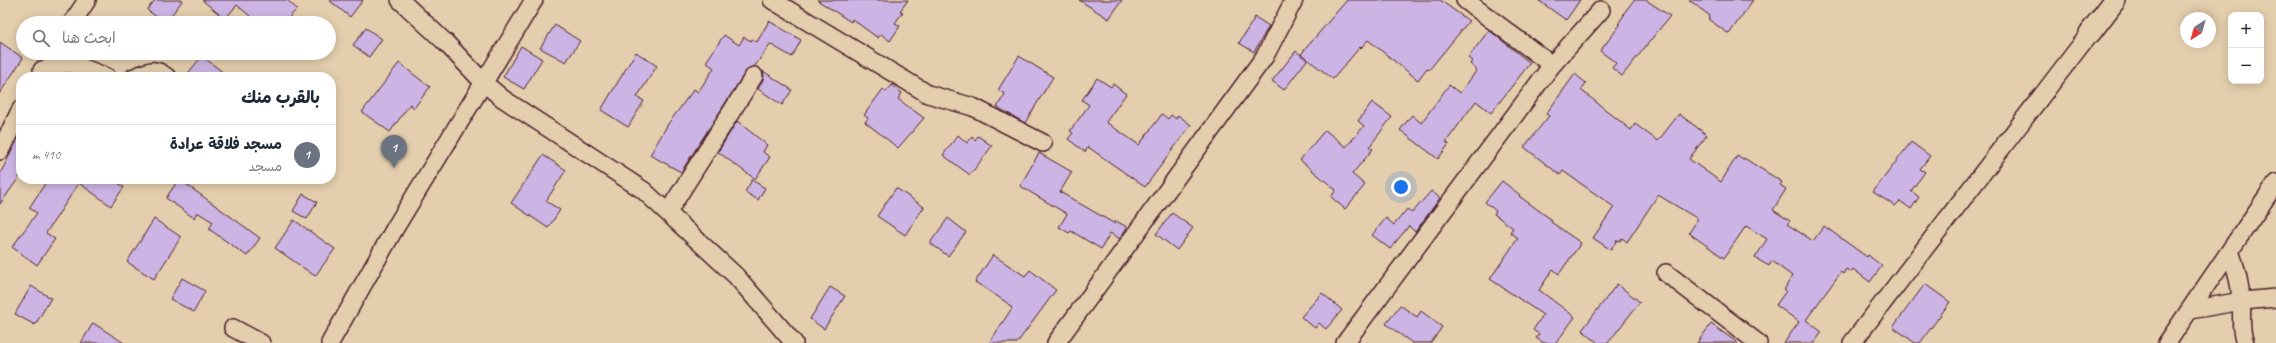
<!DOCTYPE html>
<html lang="ar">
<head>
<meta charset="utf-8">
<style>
	:root { --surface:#fff; --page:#f2f2f3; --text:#1f2937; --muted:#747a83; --line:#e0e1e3; --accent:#c8321e }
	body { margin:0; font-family:Caveat,"Playpen Sans Arabic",sans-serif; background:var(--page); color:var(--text); direction:rtl }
	.controls { position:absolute; right:12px; top:12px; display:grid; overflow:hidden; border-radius:8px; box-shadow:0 2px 10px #0003 }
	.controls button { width:36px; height:36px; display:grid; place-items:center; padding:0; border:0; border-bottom:1px solid var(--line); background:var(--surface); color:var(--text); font:20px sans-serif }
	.compass { position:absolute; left:2180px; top:12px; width:36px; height:36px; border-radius:50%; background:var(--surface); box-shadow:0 2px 10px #0003; rotate:217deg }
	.you { position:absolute; left:1401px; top:187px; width:14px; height:14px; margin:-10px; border:3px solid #fff; border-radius:50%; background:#1a73e8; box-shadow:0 0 0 6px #1a73e833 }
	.badge { display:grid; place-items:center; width:26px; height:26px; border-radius:50%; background:var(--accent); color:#fff; font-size:13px; font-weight:700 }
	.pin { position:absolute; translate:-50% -33px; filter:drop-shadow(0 1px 2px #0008) }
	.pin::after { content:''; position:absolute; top:21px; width:14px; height:12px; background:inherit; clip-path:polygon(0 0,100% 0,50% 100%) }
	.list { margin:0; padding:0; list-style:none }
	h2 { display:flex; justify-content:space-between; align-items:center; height:52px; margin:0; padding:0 16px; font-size:17px }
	h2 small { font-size:13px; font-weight:400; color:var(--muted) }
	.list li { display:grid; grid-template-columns:26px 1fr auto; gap:12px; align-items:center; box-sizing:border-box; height:60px; padding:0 16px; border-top:1px solid var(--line) }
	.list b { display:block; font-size:15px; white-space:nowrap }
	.list p { margin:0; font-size:13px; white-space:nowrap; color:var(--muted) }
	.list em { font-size:13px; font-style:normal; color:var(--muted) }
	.icon { flex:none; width:22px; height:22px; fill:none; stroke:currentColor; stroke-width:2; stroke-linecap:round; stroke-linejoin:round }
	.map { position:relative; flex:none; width:2276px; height:343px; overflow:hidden; direction:ltr }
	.search { position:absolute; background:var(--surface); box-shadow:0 2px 10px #0003; left:16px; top:16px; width:320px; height:44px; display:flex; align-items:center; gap:10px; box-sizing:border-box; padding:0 14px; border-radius:22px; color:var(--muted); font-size:15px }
	.panel { position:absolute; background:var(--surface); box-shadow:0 2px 10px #0003; left:16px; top:72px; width:320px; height:112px; border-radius:16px; direction:rtl }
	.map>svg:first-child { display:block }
</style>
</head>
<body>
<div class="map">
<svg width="2276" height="343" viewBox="0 0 2276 343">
	<rect width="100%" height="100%" fill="#e4cead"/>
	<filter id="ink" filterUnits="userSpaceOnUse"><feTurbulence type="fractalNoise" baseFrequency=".025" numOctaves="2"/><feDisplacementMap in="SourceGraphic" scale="8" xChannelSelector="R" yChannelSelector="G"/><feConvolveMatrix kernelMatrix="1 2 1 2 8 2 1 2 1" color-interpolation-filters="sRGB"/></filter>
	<g filter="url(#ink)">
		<g fill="#ccb5e4" stroke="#4a1f2b">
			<polygon points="155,0 183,0 165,23 147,10"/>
			<polygon points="202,0 287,0 297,9 284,23 258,23 237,5 225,19"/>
			<polygon points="329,0 363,0 350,17"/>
			<polygon points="817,0 908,0 900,11 903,12 895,23 900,26 890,41 881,34 878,38 852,19 851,22"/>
			<polygon points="1079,0 1122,0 1109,19"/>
			<polygon points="1347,0 1440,0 1469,21 1429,70 1427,68 1418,80 1368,40 1361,48 1360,47 1333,79 1301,54"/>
			<polygon points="1538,0 1580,0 1566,20"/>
			<polygon points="1634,0 1646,0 1670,16 1622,76 1612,68 1616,63 1600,51 1620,25 1618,24 1624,15 1623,14"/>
			<polygon points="1689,0 1753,0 1729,34 1708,19 1710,16"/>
			<polygon points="1255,17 1269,26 1254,52 1239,43"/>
			<polygon points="769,21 801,40 792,57 770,44 755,66 746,71 681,172 650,155 668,124 694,89 698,92 714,68 706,62 724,35 739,45 744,37 751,41 752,39 757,42"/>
			<polygon points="555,25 580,41 566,62 540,48"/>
			<polygon points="366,28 382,39 369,57 353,45"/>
			<polygon points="1489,30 1530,63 1491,113 1476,101 1446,142 1449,144 1438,159 1400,130 1412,115 1421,123 1449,85 1460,93 1477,70 1470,64 1472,61 1468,58"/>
			<polygon points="0,42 23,58 0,93"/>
			<polygon points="521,46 542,59 524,89 503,77"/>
			<polygon points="1296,51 1307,60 1284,90 1272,81"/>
			<polygon points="636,52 657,66 637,97 644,101 628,127 601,110"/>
			<polygon points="202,56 229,77 185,77"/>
			<polygon points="1019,56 1053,77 1025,123 997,107 1005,94 998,90"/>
			<polygon points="399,63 430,87 414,108 410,104 390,132 362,112"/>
			<polygon points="763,71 792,90 782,105 758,89 764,77"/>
			<polygon points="1575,74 1586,83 1581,90 1631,130 1635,124 1658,141 1679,114 1707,135 1689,159 1721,182 1737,156 1743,160 1744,158 1782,182 1780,185 1786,189 1773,210 1790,221 1787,224 1813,241 1824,226 1867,257 1868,255 1882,266 1870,282 1853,269 1851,272 1846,269 1843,274 1841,272 1806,320 1822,332 1814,343 1784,343 1799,322 1776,305 1786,291 1784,290 1792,276 1772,261 1769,266 1755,258 1767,239 1746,226 1724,258 1689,233 1698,219 1658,195 1627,242 1622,238 1620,241 1617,240 1611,250 1593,238 1614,207 1563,171 1560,175 1524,147 1549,116 1546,114"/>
			<polygon points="1097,78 1111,87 1113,84 1126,94 1106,122 1139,145 1162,114 1168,119 1171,115 1176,119 1178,115 1191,125 1145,187 1088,147 1085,152 1068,139 1073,133 1070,131 1089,105 1082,100"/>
			<polygon points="892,85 902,93 898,99 924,118 898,148 865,122 868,118 864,115 883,89 886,92"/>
			<polygon points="1372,102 1392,117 1369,147 1373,149 1352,174 1365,185 1345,209 1331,197 1336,190 1300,160 1325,130 1346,147 1364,126 1358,121"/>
			<polygon points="737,121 767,145 763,152 770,157 755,179 718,152"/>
			<polygon points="21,133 21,175 0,204 0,174"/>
			<polygon points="958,135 967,143 972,137 975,140 978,136 992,146 970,175 943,155"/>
			<polygon points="1911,142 1930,156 1920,169 1925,172 1911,191 1919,197 1911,209 1900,201 1895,206 1873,192"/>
			<polygon points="1039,153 1072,172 1060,192 1115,224 1116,221 1127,227 1120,239 1110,233 1101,249 1071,231 1069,233 1059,227 1067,214 1020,186"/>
			<polygon points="543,155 566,170 546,201 560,210 548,228 511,203"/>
			<polygon points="48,179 113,179 124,187 111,206 79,183 46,233 55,239 37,265 12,247 37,213 29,208"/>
			<polygon points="179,179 260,238 247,256 209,229 213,222 197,212 194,218 166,198"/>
			<polygon points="752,180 765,188 758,200 745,192"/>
			<polygon points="1502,181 1520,195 1519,196 1552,220 1551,222 1581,243 1559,274 1553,269 1539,290 1575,317 1556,343 1544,343 1536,338 1539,334 1533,330 1543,315 1490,279 1518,238 1510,232 1513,228 1494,214 1496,211 1485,202"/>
			<polygon points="896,188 924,207 905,235 877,216"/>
			<polygon points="1431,191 1440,198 1415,232 1409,226 1390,249 1372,235 1386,218 1394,225 1407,209 1412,213"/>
			<polygon points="303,194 317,202 307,219 293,211"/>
			<polygon points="1172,213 1193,228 1177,250 1156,234"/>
			<polygon points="948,218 966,232 948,256 930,243"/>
			<polygon points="154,219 181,237 154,279 127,262"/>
			<polygon points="294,220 335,249 315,276 275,248"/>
			<polygon points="993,255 1025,276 1030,270 1056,290 1017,343 989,343 1012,308 1006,302 975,282"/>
			<polygon points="182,278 205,291 194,312 170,299"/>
			<polygon points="1617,284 1640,302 1608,343 1598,343 1582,330"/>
			<polygon points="1925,284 1950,302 1920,343 1915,343 1893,327"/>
			<polygon points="31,286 51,298 35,325 15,314"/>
			<polygon points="830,287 845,296 824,329 810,319"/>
			<polygon points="1322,293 1342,310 1326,329 1319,323 1315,328 1301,317"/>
			<polygon points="1400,305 1417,317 1421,311 1442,327 1431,343 1412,343 1386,324"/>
			<polygon points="93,323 124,343 81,343"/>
			<polygon points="1711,324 1738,343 1697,343"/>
		</g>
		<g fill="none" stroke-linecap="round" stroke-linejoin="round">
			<defs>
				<g id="minor">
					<polyline points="400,0 445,42 484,83 502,98 643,190 736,276 794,343"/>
					<polyline points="772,0 928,94 973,107 1043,143"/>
					<polyline points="1465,0 1552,65"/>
					<polyline points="72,23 87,0"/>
					<polyline points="42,70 65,64 73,64 107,77"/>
					<path d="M 134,77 C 150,72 152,66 167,77"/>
					<polyline points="0,151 21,109"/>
					<polyline points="668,212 754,76"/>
					<path d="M 2230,251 C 2236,267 2240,282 2241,300 C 2243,315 2239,328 2245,343"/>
					<polyline points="1666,273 1758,343"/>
					<polyline points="2190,310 2242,301 2276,298"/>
					<polyline points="233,328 261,343"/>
					<polyline points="330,343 395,228 534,0"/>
					<polyline points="1056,343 1265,56 1294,0"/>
					<polyline points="1345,343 1552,65 1601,10"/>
					<polyline points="1852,343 2090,33"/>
					<polyline points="2167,343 2276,183"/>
				</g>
				<polyline id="tertiary" points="2090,33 2115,0"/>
			</defs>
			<use href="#minor" stroke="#4a1f2b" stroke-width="20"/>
			<use href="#tertiary" stroke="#4a1f2b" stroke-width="24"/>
			<use href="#minor" stroke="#e4cead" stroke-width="17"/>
			<use href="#tertiary" stroke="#e4cead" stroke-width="21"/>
		</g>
	</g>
</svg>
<div class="controls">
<button>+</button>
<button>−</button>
</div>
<svg class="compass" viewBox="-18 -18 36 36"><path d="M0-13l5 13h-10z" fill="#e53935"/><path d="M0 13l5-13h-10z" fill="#747a83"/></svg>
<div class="you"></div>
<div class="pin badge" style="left:394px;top:168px;background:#6b7280">1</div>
<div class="search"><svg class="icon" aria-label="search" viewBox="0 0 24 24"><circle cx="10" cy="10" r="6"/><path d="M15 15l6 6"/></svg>ابحث هنا</div>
<section class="panel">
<h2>بالقرب منك<small></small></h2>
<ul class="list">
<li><span class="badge" style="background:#6b7280">1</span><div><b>مسجد فلاقة عرادة</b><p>مسجد</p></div><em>410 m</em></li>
</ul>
</section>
</div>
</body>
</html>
